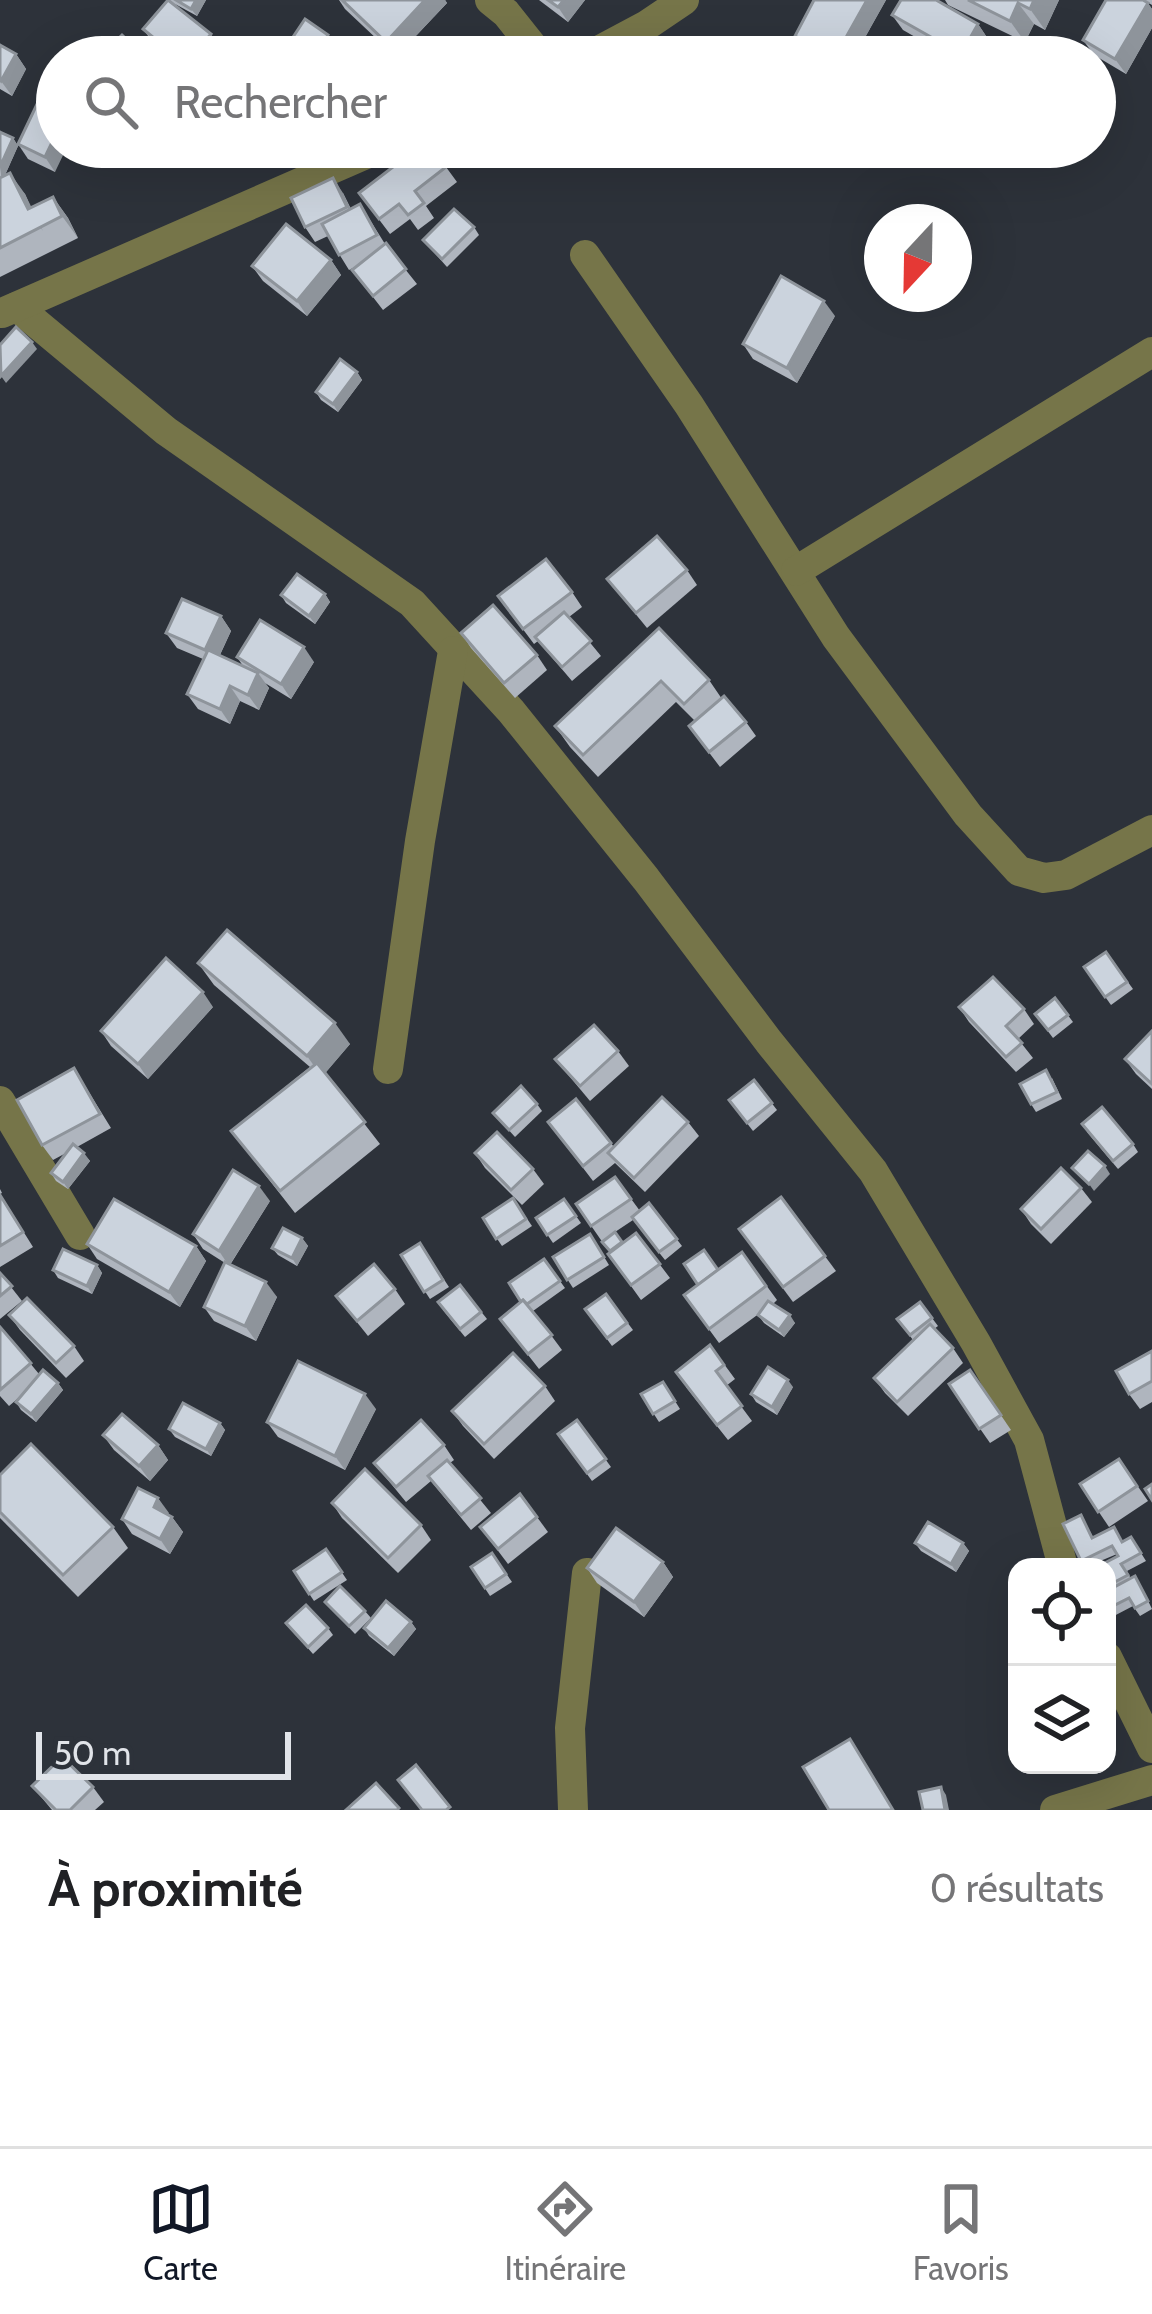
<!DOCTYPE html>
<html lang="fr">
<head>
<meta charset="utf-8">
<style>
	:root { --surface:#fff; --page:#f6f6f6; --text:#202124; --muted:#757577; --line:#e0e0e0; --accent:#111827 }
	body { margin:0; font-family:Cabin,sans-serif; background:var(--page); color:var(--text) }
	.controls { position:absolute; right:36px; bottom:36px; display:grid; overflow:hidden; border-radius:24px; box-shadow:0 12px 48px #0002 }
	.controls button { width:108px; height:108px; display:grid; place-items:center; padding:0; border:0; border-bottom:3px solid var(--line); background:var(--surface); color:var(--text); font:60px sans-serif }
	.compass { position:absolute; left:864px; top:204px; width:108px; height:108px; border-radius:50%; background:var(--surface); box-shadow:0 12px 48px #0002; rotate:202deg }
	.scale { position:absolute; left:36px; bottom:30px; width:255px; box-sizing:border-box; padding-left:12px; border:6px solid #e1e4e9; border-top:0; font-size:33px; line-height:42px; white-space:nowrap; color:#e1e4e9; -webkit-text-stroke:9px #2d323a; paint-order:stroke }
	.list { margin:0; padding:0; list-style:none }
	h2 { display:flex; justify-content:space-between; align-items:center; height:156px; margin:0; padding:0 48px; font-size:51px }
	h2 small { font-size:39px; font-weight:400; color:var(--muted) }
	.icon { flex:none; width:66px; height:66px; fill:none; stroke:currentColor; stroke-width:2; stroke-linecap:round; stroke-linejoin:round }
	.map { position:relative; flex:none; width:1152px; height:1810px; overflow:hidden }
	.search { position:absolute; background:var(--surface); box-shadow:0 12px 48px #0002; left:36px; right:36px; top:36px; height:132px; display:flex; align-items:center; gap:30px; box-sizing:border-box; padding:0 42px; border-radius:66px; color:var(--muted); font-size:45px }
	.sheet { height:336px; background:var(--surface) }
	nav { display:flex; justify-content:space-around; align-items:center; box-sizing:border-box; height:168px; border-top:3px solid var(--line); background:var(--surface); font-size:33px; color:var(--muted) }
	nav a { display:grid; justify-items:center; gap:6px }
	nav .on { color:var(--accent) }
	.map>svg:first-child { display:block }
</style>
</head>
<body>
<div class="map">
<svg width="1152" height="1810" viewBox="0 0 1152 1810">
	<rect width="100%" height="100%" fill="#2d323a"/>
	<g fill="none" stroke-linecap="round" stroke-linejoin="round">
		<g stroke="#767549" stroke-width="30">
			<polyline points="490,0 506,13 541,57"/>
			<polyline points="587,57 647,25 684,0"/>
			<polyline points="585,255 689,405 836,637 968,815 1019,871 1044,878 1066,875 1152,830"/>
			<polyline points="17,307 166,431 412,603 511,711 646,879 769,1042 873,1171 976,1343 1029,1440 1063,1567"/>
			<polyline points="2,313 382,147"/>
			<polyline points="796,571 1152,352"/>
			<polyline points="388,1069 420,841 453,651"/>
			<polyline points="0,1101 80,1235"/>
			<polyline points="1107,1657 1152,1748"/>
			<polyline points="573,1810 570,1728 587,1573"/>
			<polyline points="1055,1810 1152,1780"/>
		</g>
	</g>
	<g fill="#afb5be">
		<polygon points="168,0 206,0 197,16 175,4 221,49 214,57 169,57 154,44 143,29"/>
		<polygon points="339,0 445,0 447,3 396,57 345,9"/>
		<polygon points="539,0 585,0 568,22"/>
		<polygon points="814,0 886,0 854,57 817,57 805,50 795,36"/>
		<polygon points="945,0 1059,0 1045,30 1034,24 1025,42 948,5"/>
		<polygon points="1106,0 1152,0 1152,5 1147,2 1152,9 1152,28 1126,74 1094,55 1083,40"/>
		<polygon points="892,15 978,24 988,39 978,57 950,57 903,30"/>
		<polygon points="291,40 334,42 324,57 311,57 296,47"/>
		<polygon points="0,45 16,54 26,69 12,96 0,89"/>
		<polygon points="57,109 55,172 28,159 18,144"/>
		<polygon points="0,132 13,138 18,146 5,175 25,194 31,208 53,197 68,218 78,238 0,277"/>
		<polygon points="142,147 176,147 160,164"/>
		<polygon points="495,147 526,147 508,162"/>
		<polygon points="446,167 457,182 426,206 434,218 418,230 410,219 390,234 359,193"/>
		<polygon points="343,193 351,209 360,204 385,244 417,284 383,310 352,270 357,266 349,270 328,236 315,242 305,227"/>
		<polygon points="474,227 479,235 447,267 423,240"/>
		<polygon points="331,260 341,275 307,316 263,281 252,266"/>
		<polygon points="835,316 797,383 753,359 743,344"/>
		<polygon points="357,372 362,380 338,412 321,400 316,392"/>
		<polygon points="687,570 697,585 647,628 607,579"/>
		<polygon points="572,592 582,607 569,617 601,656 572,681 538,641 534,644 498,596"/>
		<polygon points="325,594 330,602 315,624 286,603 281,595"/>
		<polygon points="221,616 231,631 220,655 243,666 237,657 314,662 291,699 265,683 269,688 259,710 240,701 230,724 198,709 187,694 203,659 177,648 166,633"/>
		<polygon points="659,628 709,680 722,699 746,722 756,736 720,767 689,726 695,721 676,702 598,777 570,747 555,726"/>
		<polygon points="461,633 537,655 547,670 515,698 471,648"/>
		<polygon points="1106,952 1133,989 1111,1005 1084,967"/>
		<polygon points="198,963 350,1044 325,1073 380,1144 295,1213 231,1131 310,1067 214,985"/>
		<polygon points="1055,998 1073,1022 1053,1038 1035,1014"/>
		<polygon points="213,1007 148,1079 111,1046 101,1031"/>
		<polygon points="959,1007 1024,1009 1034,1024 1018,1039 1033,1058 1016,1072 969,1022"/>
		<polygon points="1152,1031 1152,1089 1136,1074 1125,1059"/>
		<polygon points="618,1051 629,1066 590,1101 555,1059"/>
		<polygon points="74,1068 111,1128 77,1147 90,1161 68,1189 56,1181 51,1173 66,1153 53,1160 42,1145"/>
		<polygon points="1052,1078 1062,1099 1036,1112 1031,1104"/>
		<polygon points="754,1080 777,1110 753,1131 729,1100"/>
		<polygon points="576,1099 614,1147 688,1122 699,1136 645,1192 615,1163 593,1181 548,1122"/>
		<polygon points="537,1104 542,1111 515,1137 493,1113"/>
		<polygon points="1087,1132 1133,1144 1138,1152 1118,1169"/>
		<polygon points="475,1153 533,1169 544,1184 522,1205 485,1168"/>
		<polygon points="615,1177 640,1211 649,1203 682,1246 665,1260 633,1220 615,1232 623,1243 636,1233 670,1278 641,1300 608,1254 610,1253 576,1204"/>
		<polygon points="1081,1188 1092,1202 1051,1244 1031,1224 1021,1209"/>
		<polygon points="0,1189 2,1193 0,1194 33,1247 0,1267"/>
		<polygon points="781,1197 836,1271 793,1302 739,1229"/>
		<polygon points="513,1198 532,1226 502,1246 483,1218"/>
		<polygon points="564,1199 581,1223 553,1243 536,1218"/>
		<polygon points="270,1201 230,1265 277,1297 256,1341 214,1321 204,1307 225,1263 203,1249 193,1234"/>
		<polygon points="590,1234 609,1265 573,1288 553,1257"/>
		<polygon points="302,1238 308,1246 297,1266 278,1255 272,1248"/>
		<polygon points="420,1243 449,1287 430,1299 401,1255"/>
		<polygon points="87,1244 196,1246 206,1261 180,1307 97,1259"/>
		<polygon points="742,1252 777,1300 773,1304 795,1323 784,1337 764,1323 758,1315 760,1313 719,1343 684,1295"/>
		<polygon points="544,1259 565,1288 533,1311 562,1350 539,1369 500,1319 521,1302"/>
		<polygon points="97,1265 102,1273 92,1294 58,1278 53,1270"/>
		<polygon points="0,1273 22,1301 0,1319"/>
		<polygon points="460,1285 487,1319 465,1337 443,1310"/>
		<polygon points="395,1289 405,1304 368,1336 336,1296"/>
		<polygon points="606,1294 633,1330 612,1346 585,1309"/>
		<polygon points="920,1302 938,1326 934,1329 953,1348 963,1363 908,1416 885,1393 874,1378 913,1340 897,1319"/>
		<polygon points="9,1315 74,1346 84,1361 66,1378 20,1330"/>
		<polygon points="0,1327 39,1374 58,1383 63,1390 36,1422 21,1410 16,1402 22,1395 9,1406 0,1396"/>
		<polygon points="710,1345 735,1379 726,1386 752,1421 728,1440 686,1387"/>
		<polygon points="1152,1351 1152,1402 1140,1409 1129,1394"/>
		<polygon points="970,1370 1011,1430 990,1443 949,1384"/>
		<polygon points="663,1382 680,1409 659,1422 641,1394"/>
		<polygon points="545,1386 555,1401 494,1459 463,1426 452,1411"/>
		<polygon points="793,1387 777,1415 756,1402 751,1394"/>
		<polygon points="376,1409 345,1470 278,1437 267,1422"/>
		<polygon points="577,1420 611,1467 592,1481 558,1434"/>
		<polygon points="220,1423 225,1430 211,1456 175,1437 169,1429"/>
		<polygon points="103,1435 158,1445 168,1460 150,1481 114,1450"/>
		<polygon points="444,1445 454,1460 450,1463 491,1513 471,1530 431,1481 406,1502 374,1463"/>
		<polygon points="1119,1459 1148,1501 1109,1527 1080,1484"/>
		<polygon points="0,1475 113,1527 128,1548 78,1597 0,1518"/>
		<polygon points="158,1498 168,1515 172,1517 183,1532 170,1554 132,1534 122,1519"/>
		<polygon points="332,1503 421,1525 431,1540 398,1573 342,1518"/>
		<polygon points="1081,1515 1093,1537 1123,1542 1131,1537 1146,1561 1127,1571 1131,1579 1140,1584 1152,1609 1140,1616 1133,1606 1112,1617 1107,1611 1107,1567 1118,1556 1117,1554 1086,1567 1081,1561"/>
		<polygon points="537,1517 548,1532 508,1564 480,1527"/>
		<polygon points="915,1543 963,1543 969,1551 956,1572 921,1551"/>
		<polygon points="326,1549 347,1580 314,1601 294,1571"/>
		<polygon points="492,1553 512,1582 490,1596 471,1567"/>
		<polygon points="663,1562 673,1577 644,1617 597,1583 587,1568"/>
		<polygon points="325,1602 365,1611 371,1618 355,1634"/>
		<polygon points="411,1622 416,1629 394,1656 369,1636 364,1628"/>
		<polygon points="286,1623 328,1628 333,1635 313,1654"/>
		<polygon points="32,1786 93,1787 104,1802 95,1810 52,1810"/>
	</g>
	<g fill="#8e949b">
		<polygon points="196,0 206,0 197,16 191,9"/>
		<polygon points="425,0 445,0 447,3 396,57 386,42"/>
		<polygon points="564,0 585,0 568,22 558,7"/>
		<polygon points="867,0 886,0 854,57 835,57"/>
		<polygon points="1034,0 1059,0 1045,30 1030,9"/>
		<polygon points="1018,3 1034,24 1025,42 1010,21"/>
		<polygon points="1148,3 1152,9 1152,28 1126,74 1115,59"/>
		<polygon points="978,24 988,39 978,57 963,57 961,54"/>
		<polygon points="211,34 221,49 214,57 191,57"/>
		<polygon points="328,35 334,42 324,57 316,57 315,55"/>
		<polygon points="16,54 26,69 12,96 1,81"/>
		<polygon points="57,132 57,147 67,147 55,172 45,157"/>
		<polygon points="13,138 18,146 2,182 0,167"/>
		<polygon points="10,173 25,194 43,231 28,209"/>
		<polygon points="333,178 343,193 357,222 347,207"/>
		<polygon points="53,197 68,218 78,238 62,216"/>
		<polygon points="331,260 341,275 307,316 297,301"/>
		<polygon points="824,301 835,316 797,383 787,368"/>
		<polygon points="32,342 37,349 6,383 1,376"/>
		<polygon points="357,372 362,380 338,412 333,404"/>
		<polygon points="325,594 330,602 315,624 309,616"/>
		<polygon points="221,616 231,631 215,665 205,650"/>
		<polygon points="304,647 314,662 291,699 281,684"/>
		<polygon points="258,673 269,688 259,710 248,695"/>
		<polygon points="230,686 240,701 230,724 220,709"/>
		<polygon points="203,992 213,1007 148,1079 138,1064"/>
		<polygon points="335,1023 350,1044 322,1077 307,1056"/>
		<polygon points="84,1153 90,1161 68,1189 63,1182"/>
		<polygon points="1105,1166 1110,1174 1094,1191 1089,1184"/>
		<polygon points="259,1186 270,1201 229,1266 219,1251"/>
		<polygon points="302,1238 308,1246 297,1266 292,1258"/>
		<polygon points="196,1246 206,1261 180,1307 169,1292"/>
		<polygon points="97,1265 102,1273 92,1294 87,1286"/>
		<polygon points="266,1282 277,1297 256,1341 245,1326"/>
		<polygon points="790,1315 795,1323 784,1337 779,1330"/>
		<polygon points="788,1380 793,1387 777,1415 772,1407"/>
		<polygon points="58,1383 63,1390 36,1422 31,1414"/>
		<polygon points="365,1394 376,1409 345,1470 335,1456"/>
		<polygon points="220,1423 225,1430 211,1456 206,1449"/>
		<polygon points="158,1445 168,1460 150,1481 139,1466"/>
		<polygon points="158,1498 169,1513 164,1522 154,1507"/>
		<polygon points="172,1517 183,1532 170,1554 160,1539"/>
		<polygon points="963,1543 969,1551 956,1572 951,1564"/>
		<polygon points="663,1562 673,1577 644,1617 634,1602"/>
		<polygon points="411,1622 416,1629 394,1656 388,1648"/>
		<polygon points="941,1787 946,1795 949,1810 945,1810"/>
	</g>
	<g fill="#cbd3dd" stroke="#8e949b" stroke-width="3">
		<polygon points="168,0 211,34 191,57 177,57 143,29"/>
		<polygon points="176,0 196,0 191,9"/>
		<polygon points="342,0 425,0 386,42"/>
		<polygon points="548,0 564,0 558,7"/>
		<polygon points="814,0 867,0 835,57 795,36"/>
		<polygon points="901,0 936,0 978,24 961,54 892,15"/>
		<polygon points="968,0 1034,0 1030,9 1018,3 1010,21"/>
		<polygon points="1106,0 1143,0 1148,3 1115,59 1083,40"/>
		<polygon points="305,19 328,35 315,55 291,40"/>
		<polygon points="122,35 145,57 100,57"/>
		<polygon points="0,45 16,54 1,81 0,80"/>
		<polygon points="343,47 350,57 327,57"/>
		<polygon points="39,100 57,109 57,132 45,157 18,144"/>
		<polygon points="0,132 13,138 0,167"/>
		<polygon points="419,147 430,147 446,167 415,191 424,203 408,215 399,204 379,219 359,193"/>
		<polygon points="496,147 512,147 502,155"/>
		<polygon points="10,173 28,209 53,197 62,216 0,248 0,178"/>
		<polygon points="333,178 347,207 305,227 291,198"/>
		<polygon points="360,204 377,235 339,255 322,224"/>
		<polygon points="454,209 474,227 442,259 423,240"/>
		<polygon points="286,224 331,260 297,301 252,266"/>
		<polygon points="386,243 406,269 373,296 352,270"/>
		<polygon points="781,276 824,301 787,368 743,344"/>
		<polygon points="16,327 32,342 1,376 0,345"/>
		<polygon points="340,359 357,372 333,404 316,392"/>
		<polygon points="657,536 687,570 636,613 607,579"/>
		<polygon points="546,559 572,592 523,629 498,596"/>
		<polygon points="297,574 325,594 309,616 281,595"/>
		<polygon points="182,599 221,616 205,650 166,633"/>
		<polygon points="493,605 537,655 504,683 461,633"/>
		<polygon points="564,612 591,641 562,667 535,637"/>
		<polygon points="260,620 304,647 281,684 237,657"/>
		<polygon points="659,628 709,680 684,704 661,681 583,755 555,726"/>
		<polygon points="208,650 258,673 248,695 230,686 220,709 187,694"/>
		<polygon points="724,696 746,722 709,752 689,726"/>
		<polygon points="227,930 335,1023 307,1056 198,963"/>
		<polygon points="1106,952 1127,982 1105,997 1084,967"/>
		<polygon points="166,958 203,992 138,1064 101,1031"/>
		<polygon points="993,977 1024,1009 1006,1026 1022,1043 1006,1057 959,1007"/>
		<polygon points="1055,998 1068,1015 1048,1030 1035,1014"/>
		<polygon points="594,1025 618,1051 580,1086 555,1059"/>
		<polygon points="1152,1031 1152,1084 1125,1059"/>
		<polygon points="317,1063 365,1122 280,1191 231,1131"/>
		<polygon points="74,1068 100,1114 42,1145 17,1100"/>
		<polygon points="1046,1070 1057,1092 1031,1104 1020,1084"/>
		<polygon points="754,1080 772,1103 747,1123 729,1100"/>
		<polygon points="521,1086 537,1104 509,1130 493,1113"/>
		<polygon points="662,1097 688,1122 634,1178 608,1153"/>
		<polygon points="576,1099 611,1143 583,1166 548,1122"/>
		<polygon points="1102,1107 1133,1144 1113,1161 1082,1124"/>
		<polygon points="497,1132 533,1169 511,1190 475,1153"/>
		<polygon points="73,1144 84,1153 63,1182 51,1173"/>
		<polygon points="1088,1151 1105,1166 1089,1184 1072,1168"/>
		<polygon points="1061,1168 1081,1188 1041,1229 1021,1209"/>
		<polygon points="233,1170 259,1186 219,1251 193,1234"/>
		<polygon points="615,1177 631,1199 591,1226 576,1204"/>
		<polygon points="0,1195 23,1232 0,1246"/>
		<polygon points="781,1197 825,1256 783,1287 739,1229"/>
		<polygon points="513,1198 526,1219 496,1239 483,1218"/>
		<polygon points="114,1199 196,1246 169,1292 87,1244"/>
		<polygon points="564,1199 576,1216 547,1235 536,1218"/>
		<polygon points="649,1203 677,1239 659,1252 632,1217"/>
		<polygon points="283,1228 302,1238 292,1258 272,1248"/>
		<polygon points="615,1232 622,1242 610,1251 602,1242"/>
		<polygon points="636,1233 660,1264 631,1285 608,1254"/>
		<polygon points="590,1234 604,1257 567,1280 553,1257"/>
		<polygon points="420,1243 443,1280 424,1292 401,1255"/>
		<polygon points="63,1249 97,1265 87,1286 53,1270"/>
		<polygon points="704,1250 718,1270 698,1285 684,1264"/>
		<polygon points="742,1252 766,1286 709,1329 684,1295"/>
		<polygon points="544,1259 560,1281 527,1304 523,1300 521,1302 509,1283"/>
		<polygon points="225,1262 266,1282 245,1326 204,1307"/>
		<polygon points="374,1264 395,1289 357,1321 336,1296"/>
		<polygon points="0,1273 12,1286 0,1296"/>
		<polygon points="460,1285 481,1312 460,1329 438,1302"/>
		<polygon points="606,1294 627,1323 607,1338 585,1309"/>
		<polygon points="27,1298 74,1346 56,1363 9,1315"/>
		<polygon points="523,1300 552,1335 528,1354 500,1319"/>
		<polygon points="768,1301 790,1315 779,1330 758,1315"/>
		<polygon points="920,1302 932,1318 910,1335 897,1319"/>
		<polygon points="930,1324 953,1348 897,1402 874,1378"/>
		<polygon points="0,1327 31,1363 0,1390"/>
		<polygon points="710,1345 724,1365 716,1371 742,1406 717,1425 676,1372"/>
		<polygon points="1152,1351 1152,1381 1129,1394 1116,1371"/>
		<polygon points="513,1353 545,1386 484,1444 452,1411"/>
		<polygon points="298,1361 365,1394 335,1456 267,1422"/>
		<polygon points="768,1367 788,1380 772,1407 751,1394"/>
		<polygon points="43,1370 58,1383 31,1414 16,1402"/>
		<polygon points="970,1370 1001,1415 979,1429 949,1384"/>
		<polygon points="663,1382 675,1401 653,1414 641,1394"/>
		<polygon points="183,1403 220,1423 206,1449 169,1429"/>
		<polygon points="122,1414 158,1445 139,1466 103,1435"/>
		<polygon points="421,1420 444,1445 396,1487 374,1463"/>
		<polygon points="577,1420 606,1459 587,1473 558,1434"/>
		<polygon points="31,1444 113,1527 63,1575 0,1512 0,1475"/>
		<polygon points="1119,1459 1137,1486 1098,1512 1080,1484"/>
		<polygon points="447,1460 481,1498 461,1515 428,1476"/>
		<polygon points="365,1469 421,1525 388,1558 332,1503"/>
		<polygon points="1152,1484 1152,1500 1145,1489"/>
		<polygon points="138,1488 158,1498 154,1507 172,1517 160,1539 122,1519"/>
		<polygon points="520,1494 537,1517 498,1549 480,1527"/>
		<polygon points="1081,1515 1092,1538 1114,1527 1122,1542 1131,1537 1141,1553 1121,1564 1128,1575 1107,1586 1107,1567 1097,1567 1118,1556 1112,1546 1081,1561 1063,1524"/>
		<polygon points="928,1522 963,1543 951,1564 915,1543"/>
		<polygon points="616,1528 663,1562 634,1602 587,1568"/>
		<polygon points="326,1549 342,1572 309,1594 294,1571"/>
		<polygon points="492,1553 506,1574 485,1588 471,1567"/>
		<polygon points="1135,1576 1148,1601 1135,1608 1129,1598 1107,1609 1107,1591"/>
		<polygon points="340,1586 365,1611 349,1626 325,1602"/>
		<polygon points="386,1601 411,1622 388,1648 364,1628"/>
		<polygon points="306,1605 328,1628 308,1647 286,1623"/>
		<polygon points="850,1739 893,1810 829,1810 803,1767"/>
		<polygon points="62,1757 93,1787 70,1810 56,1810 32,1786"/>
		<polygon points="416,1765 450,1807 446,1810 422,1810 398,1780"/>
		<polygon points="376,1783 399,1808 397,1810 346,1810"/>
		<polygon points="941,1787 945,1810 923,1810 919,1792"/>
	</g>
</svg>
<div class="controls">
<button><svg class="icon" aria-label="locate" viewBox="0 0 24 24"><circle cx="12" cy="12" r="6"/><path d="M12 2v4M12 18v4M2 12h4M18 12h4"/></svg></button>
<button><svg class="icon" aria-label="layers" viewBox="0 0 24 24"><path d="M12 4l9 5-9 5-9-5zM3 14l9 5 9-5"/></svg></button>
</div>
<svg class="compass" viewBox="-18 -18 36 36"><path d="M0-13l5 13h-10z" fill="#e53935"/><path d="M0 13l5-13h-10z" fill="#757577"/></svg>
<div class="scale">50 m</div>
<div class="search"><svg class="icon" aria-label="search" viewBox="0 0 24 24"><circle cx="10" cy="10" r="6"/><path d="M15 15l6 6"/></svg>Rechercher</div>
</div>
<section class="sheet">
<h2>À proximité<small>0 résultats</small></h2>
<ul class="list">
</ul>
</section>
<nav>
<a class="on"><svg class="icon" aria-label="map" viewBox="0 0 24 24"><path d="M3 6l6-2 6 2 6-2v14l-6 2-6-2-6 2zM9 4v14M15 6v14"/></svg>Carte</a>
<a><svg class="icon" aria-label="directions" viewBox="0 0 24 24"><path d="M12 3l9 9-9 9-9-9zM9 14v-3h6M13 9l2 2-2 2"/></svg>Itinéraire</a>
<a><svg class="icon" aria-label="saved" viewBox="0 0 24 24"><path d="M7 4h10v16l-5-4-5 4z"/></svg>Favoris</a>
</nav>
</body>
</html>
